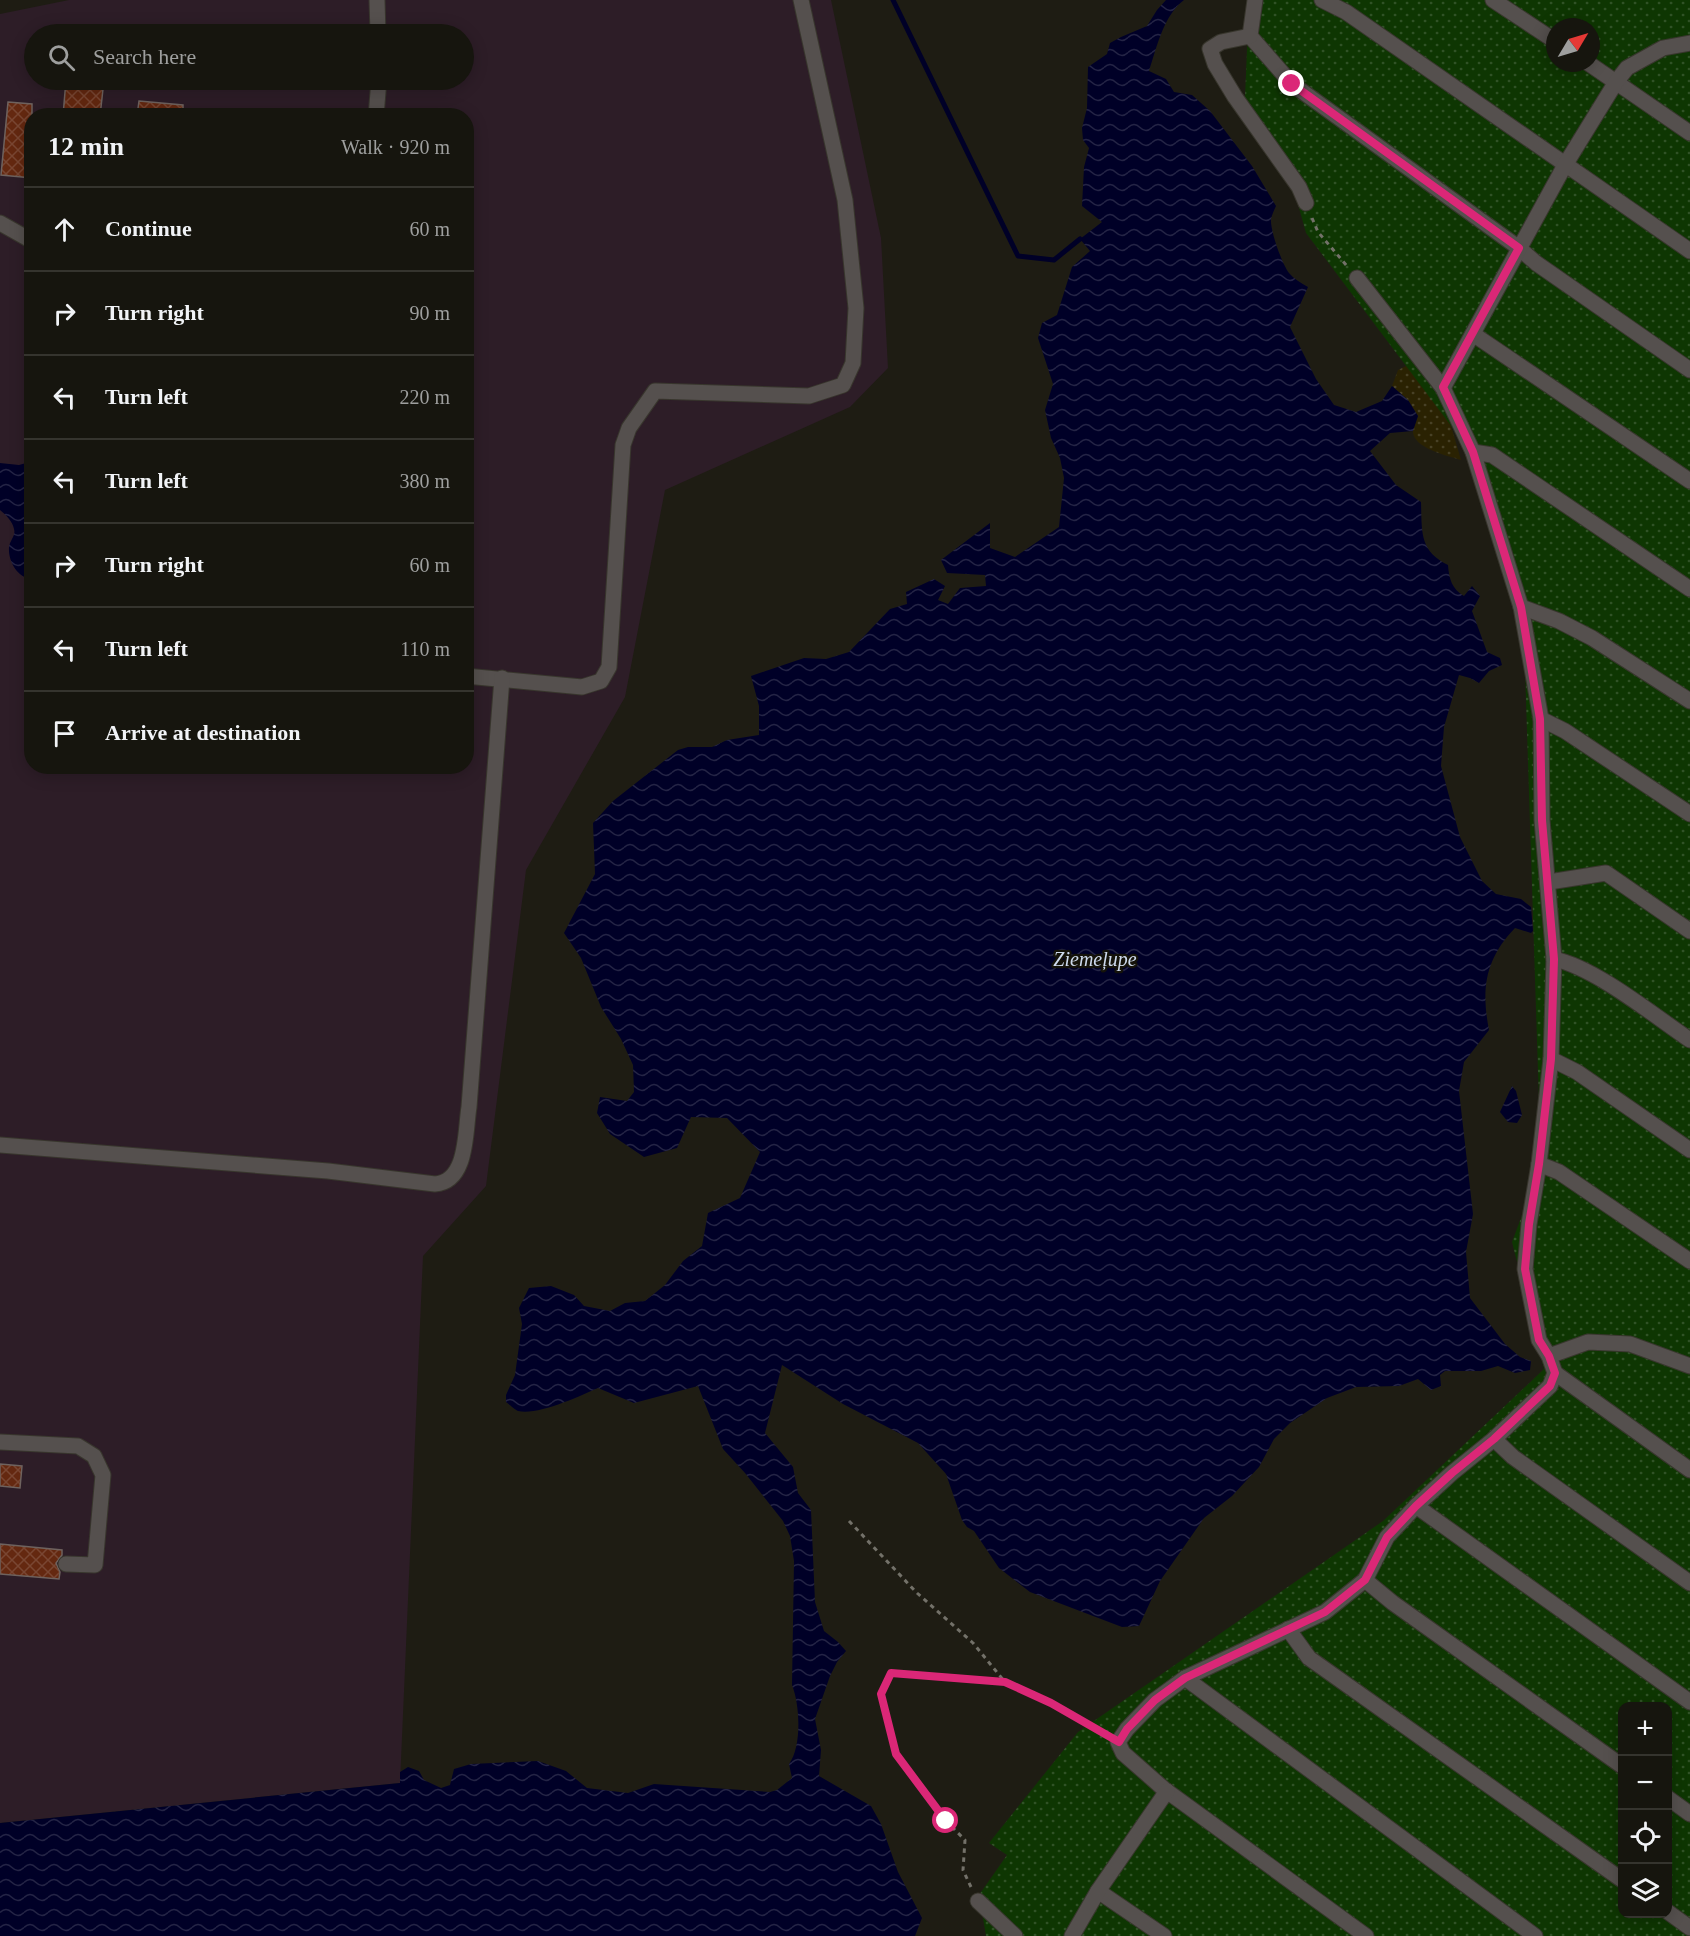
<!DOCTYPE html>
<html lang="en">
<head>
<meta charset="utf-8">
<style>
	:root { --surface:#16150e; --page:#23221c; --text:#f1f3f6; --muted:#9e9f9e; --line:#35342e }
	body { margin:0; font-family:"Times New Roman",serif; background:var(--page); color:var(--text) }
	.controls { position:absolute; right:18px; bottom:18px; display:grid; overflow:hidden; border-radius:12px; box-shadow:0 3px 15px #0003 }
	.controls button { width:54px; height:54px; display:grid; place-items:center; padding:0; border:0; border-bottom:2px solid var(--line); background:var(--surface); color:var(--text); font:30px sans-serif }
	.compass { position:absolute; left:1546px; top:18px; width:54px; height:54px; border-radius:50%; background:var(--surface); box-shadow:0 3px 15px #0003; rotate:52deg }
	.stop { position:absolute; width:18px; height:18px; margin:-14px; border:4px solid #db2777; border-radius:50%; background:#fff }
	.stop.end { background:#db2777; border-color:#fff; box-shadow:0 2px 6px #0008 }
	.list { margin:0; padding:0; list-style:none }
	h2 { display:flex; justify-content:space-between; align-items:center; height:78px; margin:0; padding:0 24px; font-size:26px }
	h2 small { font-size:20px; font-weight:400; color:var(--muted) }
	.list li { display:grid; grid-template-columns:39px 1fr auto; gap:18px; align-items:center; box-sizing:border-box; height:84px; padding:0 24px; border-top:2px solid var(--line) }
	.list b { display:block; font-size:22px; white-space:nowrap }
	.list em { font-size:20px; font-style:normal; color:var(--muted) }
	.icon { flex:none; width:33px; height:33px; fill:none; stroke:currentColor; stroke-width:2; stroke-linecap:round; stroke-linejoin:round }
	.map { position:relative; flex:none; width:1690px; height:1936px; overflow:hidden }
	.search { position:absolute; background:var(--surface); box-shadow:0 3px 15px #0003; left:24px; top:24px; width:450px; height:66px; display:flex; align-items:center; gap:15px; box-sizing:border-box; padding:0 21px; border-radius:33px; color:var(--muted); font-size:22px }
	.panel { position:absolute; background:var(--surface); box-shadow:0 3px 15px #0003; left:24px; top:108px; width:450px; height:666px; border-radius:24px }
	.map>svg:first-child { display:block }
</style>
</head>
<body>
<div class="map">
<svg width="1690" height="1936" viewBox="0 0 1690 1936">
	<defs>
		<pattern id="sand-dots" width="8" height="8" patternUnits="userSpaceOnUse" patternTransform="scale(1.5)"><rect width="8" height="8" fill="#2a2202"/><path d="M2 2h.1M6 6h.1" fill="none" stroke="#484126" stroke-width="1.8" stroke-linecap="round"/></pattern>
		<pattern id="garden-dots" width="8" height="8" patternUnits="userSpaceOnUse" patternTransform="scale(1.5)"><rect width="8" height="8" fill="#0e3602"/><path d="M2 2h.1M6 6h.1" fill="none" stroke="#305226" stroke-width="1.8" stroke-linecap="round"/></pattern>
		<pattern id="water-waves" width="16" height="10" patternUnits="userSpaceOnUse" patternTransform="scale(1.5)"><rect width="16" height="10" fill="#000027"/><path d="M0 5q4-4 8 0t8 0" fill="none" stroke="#242445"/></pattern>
		<pattern id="building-cross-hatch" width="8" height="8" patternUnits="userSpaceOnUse" patternTransform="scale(1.5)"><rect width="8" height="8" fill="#642810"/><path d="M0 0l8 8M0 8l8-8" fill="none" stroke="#794632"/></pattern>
	</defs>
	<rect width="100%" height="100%" fill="#1e1c13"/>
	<path fill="#2d1d27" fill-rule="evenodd" d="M 69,0 L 831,0 L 881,238 L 888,368 L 850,407 L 665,490 L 625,697 L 526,870 L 486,1186 L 423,1256 L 400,1783 L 0,1823 L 0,14 ZM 34,34 L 464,34 L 464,80 L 34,80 ZM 32,116 L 466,116 L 466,766 L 32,766 Z"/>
	<path fill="url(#sand-dots)" d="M 1412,363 L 1447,412 L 1461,460 C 1449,456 1411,448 1413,430 C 1414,426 1417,420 1418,416 L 1408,400 L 1392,386 L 1398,370 Z"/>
	<path fill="url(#garden-dots)" fill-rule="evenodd" d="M 1249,0 L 1690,0 L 1690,1936 L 986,1936 L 979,1895 L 1007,1855 L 989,1843 L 1078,1732 L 1383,1521 L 1544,1369 L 1512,1242 L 1541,1164 L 1524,639 L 1470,451 L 1306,233 L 1284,154 L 1245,98 ZM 1555,27 L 1591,27 L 1591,63 L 1555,63 ZM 1622,1706 L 1668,1706 L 1668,1914 L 1622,1914 Z"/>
	<g fill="url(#water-waves)">
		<path d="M 1166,0 L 1184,0 C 1164,15 1157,46 1149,71 L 1166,79 L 1174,92 L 1192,95 L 1210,111 L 1252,166 L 1276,206 C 1274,210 1272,215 1271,219 C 1270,230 1282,264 1289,273 C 1294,279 1301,283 1308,287 L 1290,327 L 1316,379 L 1334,405 L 1356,412 L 1382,401 L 1392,386 L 1408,400 L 1418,416 L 1413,431 L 1390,433 L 1370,451 L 1396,485 L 1421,502 C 1422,531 1419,551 1448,565 C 1449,579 1452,589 1464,596 L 1472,586 L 1480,596 L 1472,611 L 1487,652 L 1500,658 L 1502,665 L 1489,671 L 1479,683 L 1470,678 L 1459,675 L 1444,727 L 1441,766 L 1460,837 L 1482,881 L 1496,894 L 1521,899 L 1531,907 L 1533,931 L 1531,933 L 1515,928 C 1485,959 1481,989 1489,1030 L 1464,1062 L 1459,1091 L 1473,1214 L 1466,1252 L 1470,1298 L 1505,1344 L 1520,1357 L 1531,1361 L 1530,1370 L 1515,1373 L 1498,1366 L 1481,1371 L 1445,1371 L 1440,1375 L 1441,1386 L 1431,1390 L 1418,1379 L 1399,1386 L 1356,1387 L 1327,1398 L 1290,1423 L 1274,1439 L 1259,1467 L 1232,1496 L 1204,1518 L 1160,1581 L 1139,1626 L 1122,1627 L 1030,1592 L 999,1568 L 974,1531 L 967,1527 L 962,1520 L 946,1474 L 918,1443 L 843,1404 L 782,1365 L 765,1433 L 793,1467 L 798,1493 L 811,1510 L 815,1602 L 824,1631 L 838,1642 L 846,1651 L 837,1662 L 830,1676 L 815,1719 L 821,1750 L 819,1776 L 871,1806 L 881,1824 L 898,1872 L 922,1918 L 915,1936 L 0,1936 L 0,1823 L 400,1783 L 400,1772 L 408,1767 L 419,1771 L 424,1780 L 441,1788 L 450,1785 L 454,1769 L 471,1764 L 538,1761 L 566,1771 L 587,1788 L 628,1793 L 654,1784 L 770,1792 L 777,1790 L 792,1778 L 789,1764 C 802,1746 800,1705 792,1685 L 794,1561 L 790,1536 L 783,1521 L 745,1473 L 723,1449 L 698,1386 L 634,1403 L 598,1388 C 580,1396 537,1416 518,1411 C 515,1410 510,1405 506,1402 L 506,1395 L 515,1375 L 522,1324 L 519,1308 L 529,1288 L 551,1286 L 574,1295 L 584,1306 L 610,1311 L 625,1303 L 645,1301 L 665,1285 L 683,1261 L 702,1246 L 708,1213 L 740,1198 L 760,1152 L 727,1118 L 691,1117 L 677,1148 L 644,1157 L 610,1134 L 597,1113 L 600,1097 L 627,1101 L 634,1092 L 633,1065 L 621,1039 L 601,1007 L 581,958 L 564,933 L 595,874 L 593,823 L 613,801 L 678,750 L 688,747 L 712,747 L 727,740 L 759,735 L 759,706 L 751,676 L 804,658 L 826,659 L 849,652 L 890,609 L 907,604 L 906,592 L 934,579 L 945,586 L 938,600 L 948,604 L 960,588 L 986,586 L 985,575 L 947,573 L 941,560 L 990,523 L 990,548 L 1015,557 L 1059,527 L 1064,478 L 1060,458 L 1051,438 L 1045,410 L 1053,384 L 1038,338 L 1042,323 L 1057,315 L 1072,267 L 1090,251 L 1080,239 L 1102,222 L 1082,206 L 1084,167 L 1089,148 L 1083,140 L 1082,128 L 1087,108 L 1088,67 L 1107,54 L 1110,43 L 1121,37 L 1147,26 L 1157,10 Z"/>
		<path d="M 31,423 L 31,579 C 17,577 8,561 9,547 C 10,540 16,536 14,529 C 13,522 6,515 0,510 L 0,463 L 19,465 L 26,463 L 26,427 Z"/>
		<polygon points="1512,1086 1516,1091 1522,1115 1517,1123 1508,1122 1500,1112"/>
	</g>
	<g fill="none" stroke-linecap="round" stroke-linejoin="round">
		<polyline stroke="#000027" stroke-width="5" points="893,0 1018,256 1054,260 1080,239"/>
	</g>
	<g fill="url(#building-cross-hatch)" stroke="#6e625e" stroke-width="1.5">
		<polygon points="66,80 104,80 100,116 63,116"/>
		<polygon points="139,101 183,105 183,116 137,116"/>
		<polygon points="8,102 32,104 32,178 1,175"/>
		<polygon points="0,1464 22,1466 20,1488 0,1486"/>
		<polygon points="0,1544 62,1550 62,1555 56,1563 60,1572 59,1579 0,1574"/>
	</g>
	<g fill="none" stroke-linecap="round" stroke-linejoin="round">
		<defs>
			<g id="minor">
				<polyline points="377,0 378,34"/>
				<polyline points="1255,0 1250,36 1292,84 1519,248 1536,263 1690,370"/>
				<polyline points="1322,0 1346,12 1690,251"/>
				<polyline points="1493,0 1555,41"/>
				<polyline points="1250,36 1221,42 1210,49 1215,64 1235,97 1299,187 1306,203"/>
				<polyline points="1588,63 1690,133"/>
				<polyline points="376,116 379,80"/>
				<polyline points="0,223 32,241"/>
				<polyline points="1357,278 1443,388 1473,452 1521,607 1541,719 1542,820 1554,959 1551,1059 1539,1164 1529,1224 1525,1269 1539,1340 1549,1356 1555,1373 1550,1386 1494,1439 1452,1473 1416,1506 1387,1537 1365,1580 1325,1612 1185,1678 1155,1700 1127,1729 1118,1742 1123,1753 1164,1789 1366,1936"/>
				<polyline points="1473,334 1690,481"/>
				<polyline points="1443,388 1565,165 1616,82 1627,68 1663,48 1690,43"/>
				<polyline points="1473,452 1492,455 1690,589"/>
				<polyline points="1521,607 1559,621 1592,638 1690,701"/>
				<polyline points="466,676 582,687 601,681 609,667 623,445 629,428 655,391 809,396 843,385 853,363 856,308 845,200 801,0"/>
				<polyline points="1541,719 1565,731 1690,814"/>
				<polyline points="1549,882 1606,873 1690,931"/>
				<path d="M 1554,959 C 1596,968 1653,1015 1690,1040"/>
				<polyline points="1551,1059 1577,1072 1690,1150"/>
				<path d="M 0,1145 L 328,1171 L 435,1184 C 468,1182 465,1131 469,1107 L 502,678"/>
				<polyline points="1539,1164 1559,1172 1690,1261"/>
				<polyline points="1549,1356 1588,1342 1630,1344 1690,1366"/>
				<polyline points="1555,1373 1690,1470"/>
				<polyline points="1494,1439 1513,1457 1690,1583"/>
				<polyline points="0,1442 78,1446 94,1456 103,1475 95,1565 66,1564"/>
				<polyline points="1416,1506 1690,1702"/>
				<polyline points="1365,1580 1393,1603 1622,1766"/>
				<polyline points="1288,1629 1309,1658 1622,1880"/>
				<polyline points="1185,1678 1535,1936"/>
				<polyline points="1668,1798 1690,1814"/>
				<polyline points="1098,1891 1164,1936"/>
				<polyline points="978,1901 1015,1936"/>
				<polyline points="1668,1912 1690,1928"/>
				<polyline points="1072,1936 1098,1891 1167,1791"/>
			</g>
		</defs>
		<use href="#minor" stroke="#38362d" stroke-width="17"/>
		<g stroke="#737169" stroke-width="3" stroke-dasharray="4.5 4.5" stroke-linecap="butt">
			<polyline points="1312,218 1318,232 1347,266"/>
			<polyline points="849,1521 917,1593 973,1643 1005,1682 1051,1703 1104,1734"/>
			<polyline points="971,1887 963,1870 965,1840 946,1821 896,1754 881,1694 891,1673 1005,1682"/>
		</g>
		<use href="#minor" stroke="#55504e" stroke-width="15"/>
	</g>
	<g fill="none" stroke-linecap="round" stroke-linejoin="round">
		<polyline stroke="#db2777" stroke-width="8" points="946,1821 896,1754 881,1694 891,1673 1005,1682 1051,1703 1119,1742 1127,1729 1155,1700 1185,1678 1325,1612 1365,1580 1387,1537 1416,1506 1452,1473 1494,1439 1550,1386 1555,1373 1549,1356 1539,1340 1525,1269 1529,1224 1539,1164 1551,1059 1554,959 1542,820 1540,719 1521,607 1473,452 1443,387 1519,248 1292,84"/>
	</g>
	<g text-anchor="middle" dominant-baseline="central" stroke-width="4.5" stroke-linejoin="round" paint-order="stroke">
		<g font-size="20" font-style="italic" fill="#cdd9ec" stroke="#15130a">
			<text x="1095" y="959">Ziemeļupe</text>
		</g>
	</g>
</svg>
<div class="controls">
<button>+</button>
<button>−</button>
<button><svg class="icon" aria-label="locate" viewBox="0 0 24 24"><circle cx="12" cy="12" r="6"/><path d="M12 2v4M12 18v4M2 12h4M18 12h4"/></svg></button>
<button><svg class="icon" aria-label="layers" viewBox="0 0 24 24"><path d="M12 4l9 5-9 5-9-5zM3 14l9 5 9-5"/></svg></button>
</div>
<svg class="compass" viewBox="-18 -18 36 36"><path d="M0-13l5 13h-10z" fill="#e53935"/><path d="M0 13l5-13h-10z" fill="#9e9f9e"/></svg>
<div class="stop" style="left:946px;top:1821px"></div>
<div class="stop end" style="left:1292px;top:84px"></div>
<div class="search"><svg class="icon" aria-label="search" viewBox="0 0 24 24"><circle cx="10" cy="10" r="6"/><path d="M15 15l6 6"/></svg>Search here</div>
<section class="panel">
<h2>12 min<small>Walk · 920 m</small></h2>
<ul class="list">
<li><svg class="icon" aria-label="ahead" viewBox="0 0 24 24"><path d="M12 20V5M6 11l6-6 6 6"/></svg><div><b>Continue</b></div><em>60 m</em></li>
<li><svg class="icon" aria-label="right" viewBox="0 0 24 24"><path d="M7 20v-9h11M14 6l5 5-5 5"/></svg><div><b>Turn right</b></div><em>90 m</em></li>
<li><svg class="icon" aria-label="left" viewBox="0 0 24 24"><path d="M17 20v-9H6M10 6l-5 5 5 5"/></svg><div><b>Turn left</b></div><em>220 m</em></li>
<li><svg class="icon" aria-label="left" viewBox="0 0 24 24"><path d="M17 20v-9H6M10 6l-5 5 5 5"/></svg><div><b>Turn left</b></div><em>380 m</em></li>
<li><svg class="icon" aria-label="right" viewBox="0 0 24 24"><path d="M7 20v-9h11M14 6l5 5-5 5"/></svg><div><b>Turn right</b></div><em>60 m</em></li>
<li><svg class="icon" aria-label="left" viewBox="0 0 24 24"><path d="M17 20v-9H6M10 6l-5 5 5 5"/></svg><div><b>Turn left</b></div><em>110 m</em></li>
<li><svg class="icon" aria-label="arrive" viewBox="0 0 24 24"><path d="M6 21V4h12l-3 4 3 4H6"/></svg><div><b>Arrive at destination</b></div></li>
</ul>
</section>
</div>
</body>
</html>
